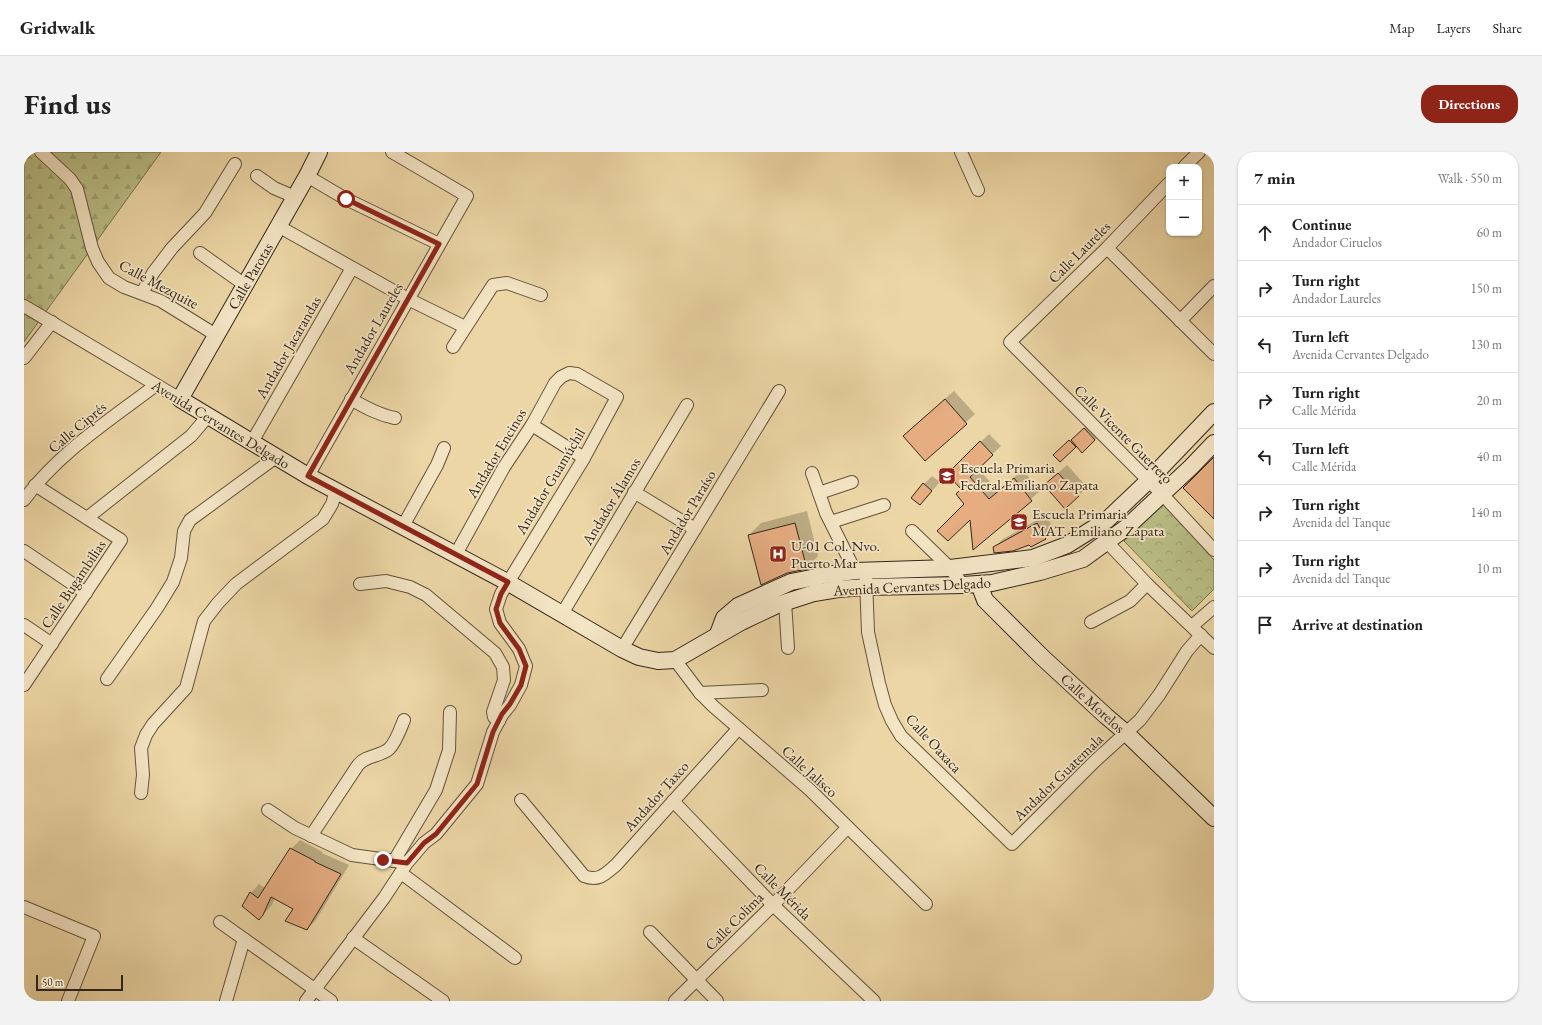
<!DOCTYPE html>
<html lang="en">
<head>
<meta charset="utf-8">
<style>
	:root { --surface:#fff; --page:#f2f2f2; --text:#222; --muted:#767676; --line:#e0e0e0; --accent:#8f2418 }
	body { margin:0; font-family:"EB Garamond",serif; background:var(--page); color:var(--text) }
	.controls { position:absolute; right:12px; top:12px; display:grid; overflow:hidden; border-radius:8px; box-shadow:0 1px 3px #0004 }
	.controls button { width:36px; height:36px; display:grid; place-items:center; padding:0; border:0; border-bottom:1px solid var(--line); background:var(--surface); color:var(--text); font:20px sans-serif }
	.scale { position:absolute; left:12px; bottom:10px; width:87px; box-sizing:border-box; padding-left:4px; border:2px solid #34261b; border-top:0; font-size:11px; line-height:14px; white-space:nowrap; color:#34261b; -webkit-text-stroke:3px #f3e4c4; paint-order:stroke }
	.stop { position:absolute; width:12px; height:12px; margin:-9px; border:3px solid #8f2418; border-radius:50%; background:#fff }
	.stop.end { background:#8f2418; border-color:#fff; box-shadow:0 1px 4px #0008 }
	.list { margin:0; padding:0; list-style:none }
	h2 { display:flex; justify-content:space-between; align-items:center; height:52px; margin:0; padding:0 16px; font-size:17px }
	h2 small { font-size:13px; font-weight:400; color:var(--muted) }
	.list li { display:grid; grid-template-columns:26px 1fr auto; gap:12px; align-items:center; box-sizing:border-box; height:56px; padding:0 16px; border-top:1px solid var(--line) }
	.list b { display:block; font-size:15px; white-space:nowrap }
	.list p { margin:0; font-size:13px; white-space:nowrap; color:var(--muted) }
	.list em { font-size:13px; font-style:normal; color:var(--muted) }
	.icon { flex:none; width:22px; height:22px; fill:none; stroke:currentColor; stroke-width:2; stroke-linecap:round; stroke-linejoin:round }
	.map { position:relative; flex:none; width:1190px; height:849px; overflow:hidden; border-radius:16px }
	header { display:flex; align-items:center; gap:24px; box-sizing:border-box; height:56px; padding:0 20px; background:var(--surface); border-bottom:1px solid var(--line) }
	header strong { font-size:19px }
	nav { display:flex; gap:22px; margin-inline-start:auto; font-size:14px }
	.intro { display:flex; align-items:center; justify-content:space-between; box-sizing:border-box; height:96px; padding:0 24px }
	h1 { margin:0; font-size:28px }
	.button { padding:10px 18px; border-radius:16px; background:var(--accent); color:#fff; font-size:14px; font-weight:700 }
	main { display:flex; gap:24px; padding:0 24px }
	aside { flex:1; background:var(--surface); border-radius:16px; box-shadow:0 1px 3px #0004 }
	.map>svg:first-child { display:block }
</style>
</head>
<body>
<header>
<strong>Gridwalk</strong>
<nav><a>Map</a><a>Layers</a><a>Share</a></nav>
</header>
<div class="intro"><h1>Find us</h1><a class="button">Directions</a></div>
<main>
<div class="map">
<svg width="1190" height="849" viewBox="0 0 1190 849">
	<defs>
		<pattern id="forest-firs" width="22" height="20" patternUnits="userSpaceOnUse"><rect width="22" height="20" fill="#b9bd85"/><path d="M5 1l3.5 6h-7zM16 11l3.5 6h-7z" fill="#a0a272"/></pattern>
		<pattern id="park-crowns" width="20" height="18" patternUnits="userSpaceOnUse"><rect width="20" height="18" fill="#b9bd85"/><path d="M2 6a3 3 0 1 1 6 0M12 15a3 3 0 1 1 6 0" fill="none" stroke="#a0a272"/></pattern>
	</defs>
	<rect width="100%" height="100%" fill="#ecd6a5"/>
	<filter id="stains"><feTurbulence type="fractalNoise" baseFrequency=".005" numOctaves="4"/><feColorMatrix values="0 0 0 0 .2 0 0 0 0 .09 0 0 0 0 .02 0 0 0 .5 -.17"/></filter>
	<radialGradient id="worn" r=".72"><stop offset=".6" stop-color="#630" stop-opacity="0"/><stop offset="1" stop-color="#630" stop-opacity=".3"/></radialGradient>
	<polygon fill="url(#forest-firs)" stroke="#767250" points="0,0 137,0 0,190"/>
	<polygon fill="url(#park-crowns)" stroke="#767250" points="1140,351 1190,408 1190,437 1168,459 1100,389"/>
	<g fill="#0003">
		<polygon points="930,239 951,262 901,307 889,275"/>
		<polygon points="1069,268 1079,279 1071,288 1052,293 1036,309 1031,303"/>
		<polygon points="965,282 977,294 954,316 974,339 999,318 1016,339 950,396 946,366 938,337 924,322"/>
		<polygon points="1043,313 1063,335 1054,344 1021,333"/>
		<polygon points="908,324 916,330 896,352 900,332"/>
		<polygon points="783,359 794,404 782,416 725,383 737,371"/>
		<polygon points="1022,363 1030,378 1021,386 1005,391 970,396 979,387"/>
		<polygon points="276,688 299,700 298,701 325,713 292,768 283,777 270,756 251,745 248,753 235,767 227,741 235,732 241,736 267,697"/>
	</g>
	<g fill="#e6ad81" stroke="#34261b">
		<polygon points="921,247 943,272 901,309 879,284"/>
		<polygon points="1060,276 1071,288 1058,301 1047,288"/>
		<polygon points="1045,288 1052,295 1036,310 1029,303"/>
		<polygon points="956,289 969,303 946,325 965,347 990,326 1008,349 949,398 946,368 924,389 913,379 940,352 932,342 937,337 923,322"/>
		<polygon points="1190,305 1190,367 1159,336"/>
		<polygon points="1034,321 1055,344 1041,357 1020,333"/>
		<polygon points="899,331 908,339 896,353 887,346"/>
		<polygon points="771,371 783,417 763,421 737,433 724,383"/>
		<polygon points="1013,371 1022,387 1007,395 1005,393 989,399 970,401 969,395"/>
		<polygon points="266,696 291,709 291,710 317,722 283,778 261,769 269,757 247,745 239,763 235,768 218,754 226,740 234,746"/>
	</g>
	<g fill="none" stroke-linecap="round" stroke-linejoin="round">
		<defs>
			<g id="street">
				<polyline points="17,0 46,27 53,37 68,96 74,110 85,126 100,135 137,149 192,183"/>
				<polyline points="937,0 954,38"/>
				<polyline points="1160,15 1175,0"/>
				<polyline points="233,24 250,36 271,45"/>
				<polyline points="283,24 322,47 415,92"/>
				<polyline points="1145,31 1083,96 986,190 1138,342 1190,398"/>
				<polyline points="254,74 384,147 441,175"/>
				<polyline points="1083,96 1190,202"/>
				<polyline points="176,101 221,133"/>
				<polyline points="118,141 129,121 148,96 181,61 211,12"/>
				<polyline points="0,154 156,247"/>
				<polyline points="1156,169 1190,134"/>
				<polyline points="429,195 469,133 483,131 517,143"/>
				<polyline points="0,206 28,170"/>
				<path d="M 327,247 C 342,256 355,263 371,266"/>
				<polyline points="508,273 560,306"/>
				<polyline points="228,290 328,116"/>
				<polyline points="788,321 802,361 831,419"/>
				<polyline points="284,324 443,44 368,0"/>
				<polyline points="610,340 671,377"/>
				<polyline points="795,341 828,330"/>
				<path d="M 0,348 C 34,301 86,268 132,233"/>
				<polyline points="63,366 167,284 184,264"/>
				<polyline points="807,370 860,353"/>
				<polyline points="379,374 413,313 420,296"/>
				<polyline points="888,379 926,416 939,433"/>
				<polyline points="1083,390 1123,432 1190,496"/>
				<polyline points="0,399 62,441"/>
				<polyline points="842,427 844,480 855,531 861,553 868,569 877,584 988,692 1070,610 1116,568 1135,543 1163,499 1177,483"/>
				<polyline points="336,432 362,429 386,435 402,443 471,501 479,515 480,528 469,560 470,565 475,569"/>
				<polyline points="761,450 764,496"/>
				<polyline points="538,462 663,253"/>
				<polyline points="1067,470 1106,449 1123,432"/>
				<polyline points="0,473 28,492"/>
				<polyline points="1168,474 1190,455"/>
				<polyline points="598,497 755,239"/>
				<polyline points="651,508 676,541 689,554 786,638 902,752"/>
				<polyline points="83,527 133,456 149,430 157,406 160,379 166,368 252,305"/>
				<polyline points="0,533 97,388 11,333"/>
				<polyline points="676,541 738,538"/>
				<polyline points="117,641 119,623 117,596 122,583 129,572 162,536 180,469 194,451 212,432 299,367 308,352 312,339"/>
				<path d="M 497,648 L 560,724 C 575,730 581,722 592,713 L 714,577"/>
				<polyline points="649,649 749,753 850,849"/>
				<polyline points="244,658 271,676 328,703 378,710"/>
				<path d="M 287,684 L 334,613 C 342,603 355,605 365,597 C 372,590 376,578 380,568"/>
				<polyline points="370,709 412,638 425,598 426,560"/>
				<polyline points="377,721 491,806"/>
				<polyline points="0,755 70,784 44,849"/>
				<polyline points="196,770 307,849"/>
				<polyline points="626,780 693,849"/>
				<polyline points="329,786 419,849"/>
				<polyline points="202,849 220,787"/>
				<polyline points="282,849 360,746 383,711 400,691 412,682 453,632 469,580 478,563 486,553 497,533 502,514 495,497 476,471 472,457 477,442 560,306 593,245 553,222 545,221 537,225 531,231 508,273 480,315 432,402"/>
				<polyline points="651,849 749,753 823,676"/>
			</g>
			<g id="secondary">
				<polyline points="295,0 283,24 156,247 284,324 483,430 598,497 615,505 634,509 651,508 717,470 753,453 790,441 814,437 843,435 939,433 968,431 1016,420 1059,407 1103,375 1167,315 1190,291"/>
				<polyline points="955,432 961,448 1018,505 1082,564 1102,581 1190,666"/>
				<polyline points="694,482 700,466 714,454 767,430 802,423 831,419 926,416 1009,406 1043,393 1083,368 1124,329 1190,260"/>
			</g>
		</defs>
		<use href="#street" stroke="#62523e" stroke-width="14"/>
		<use href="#secondary" stroke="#34261b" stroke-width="18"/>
		<use href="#street" stroke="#f3e4c4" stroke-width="12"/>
		<use href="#secondary" stroke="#f3e4c4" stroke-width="16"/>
	</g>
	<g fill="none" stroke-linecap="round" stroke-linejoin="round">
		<polyline stroke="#8f2418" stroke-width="5" points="322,47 415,92 284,324 484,430 477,442 472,457 476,471 495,497 502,514 497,533 486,552 478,562 469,580 453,632 412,682 400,691 383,711 359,708"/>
	</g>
	<defs>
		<symbol id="school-square" viewBox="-11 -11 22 22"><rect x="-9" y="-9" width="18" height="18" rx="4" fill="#8f2418" stroke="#f3e4c4"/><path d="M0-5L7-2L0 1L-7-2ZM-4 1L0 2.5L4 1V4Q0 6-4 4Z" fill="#fff"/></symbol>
		<symbol id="hospital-square" viewBox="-11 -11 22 22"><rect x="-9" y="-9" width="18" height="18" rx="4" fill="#8f2418" stroke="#f3e4c4"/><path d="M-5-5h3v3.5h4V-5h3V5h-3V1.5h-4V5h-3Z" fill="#fff"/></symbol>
	</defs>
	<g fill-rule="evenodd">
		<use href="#school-square" x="913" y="314" width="20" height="20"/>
		<use href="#school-square" x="985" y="360" width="20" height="20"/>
		<use href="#hospital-square" x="744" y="392" width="20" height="20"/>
	</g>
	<g text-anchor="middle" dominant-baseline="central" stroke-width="3.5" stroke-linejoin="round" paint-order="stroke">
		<g font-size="15" fill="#34261b" stroke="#f3e4c4">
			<text transform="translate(1055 100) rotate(-45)">Calle Laureles</text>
			<text transform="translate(226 124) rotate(-60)">Calle Parotas</text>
			<text transform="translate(135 132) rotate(28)">Calle Mezquite</text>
			<text transform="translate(349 176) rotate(-60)">Andador Laureles</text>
			<text transform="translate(264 195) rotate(-60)">Andador Jacarandas</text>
			<text transform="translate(197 272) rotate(31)">Avenida Cervantes Delgado</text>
			<text transform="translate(53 275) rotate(-40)">Calle Ciprés</text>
			<text transform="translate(1100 282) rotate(45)">Calle Vicente Guerrero</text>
			<text transform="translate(472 301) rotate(-59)">Andador Encinos</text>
			<text transform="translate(526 329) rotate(-59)">Andador Guamúchil</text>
			<text transform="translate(587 349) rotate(-59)">Andador Álamos</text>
			<text transform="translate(663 360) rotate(-59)">Andador Paraíso</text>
			<text transform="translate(49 432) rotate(-56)">Calle Bugambilias</text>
			<text transform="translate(888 434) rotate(-3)">Avenida Cervantes Delgado</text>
			<text transform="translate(1069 551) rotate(42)">Calle Morelos</text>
			<text transform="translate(910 591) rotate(47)">Calle Oaxaca</text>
			<text transform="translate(786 619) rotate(42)">Calle Jalisco</text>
			<text transform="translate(1034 625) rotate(-44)">Andador Guatemala</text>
			<text transform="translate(632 644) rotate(-48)">Andador Taxco</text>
			<text transform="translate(759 739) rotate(45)">Calle Mérida</text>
			<text transform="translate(710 769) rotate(-45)">Calle Colima</text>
		</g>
		<g font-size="15" fill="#34261b" stroke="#f3e4c4" text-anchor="start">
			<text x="936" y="315">Escuela Primaria<tspan x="936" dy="17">Federal Emiliano Zapata</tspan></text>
			<text x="1008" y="361">Escuela Primaria<tspan x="1008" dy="17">MAT. Emiliano Zapata</tspan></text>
			<text x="767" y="393">U-01 Col. Nvo.<tspan x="767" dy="17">Puerto Mar</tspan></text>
		</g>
	</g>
	<rect width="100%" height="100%" filter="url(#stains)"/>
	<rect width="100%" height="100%" fill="url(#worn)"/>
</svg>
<div class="controls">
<button>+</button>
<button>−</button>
</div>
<div class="scale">50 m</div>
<div class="stop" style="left:322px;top:47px"></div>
<div class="stop end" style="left:359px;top:708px"></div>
</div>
<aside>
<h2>7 min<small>Walk · 550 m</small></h2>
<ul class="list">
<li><svg class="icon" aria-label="ahead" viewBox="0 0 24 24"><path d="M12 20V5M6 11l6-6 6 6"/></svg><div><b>Continue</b><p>Andador Ciruelos</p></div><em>60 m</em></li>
<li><svg class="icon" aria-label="right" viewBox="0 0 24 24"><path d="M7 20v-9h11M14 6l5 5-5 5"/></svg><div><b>Turn right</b><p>Andador Laureles</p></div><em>150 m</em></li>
<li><svg class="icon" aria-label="left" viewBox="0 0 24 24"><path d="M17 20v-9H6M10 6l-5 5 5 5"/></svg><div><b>Turn left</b><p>Avenida Cervantes Delgado</p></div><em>130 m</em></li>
<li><svg class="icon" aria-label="right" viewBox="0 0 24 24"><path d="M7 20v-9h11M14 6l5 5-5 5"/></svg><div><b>Turn right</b><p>Calle Mérida</p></div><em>20 m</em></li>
<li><svg class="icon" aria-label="left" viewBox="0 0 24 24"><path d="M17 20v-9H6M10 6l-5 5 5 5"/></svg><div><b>Turn left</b><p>Calle Mérida</p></div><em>40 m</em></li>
<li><svg class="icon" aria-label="right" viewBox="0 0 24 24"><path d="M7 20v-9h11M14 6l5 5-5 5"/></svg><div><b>Turn right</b><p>Avenida del Tanque</p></div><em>140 m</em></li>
<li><svg class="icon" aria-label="right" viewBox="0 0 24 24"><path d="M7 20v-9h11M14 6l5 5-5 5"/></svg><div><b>Turn right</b><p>Avenida del Tanque</p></div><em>10 m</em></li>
<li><svg class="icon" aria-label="arrive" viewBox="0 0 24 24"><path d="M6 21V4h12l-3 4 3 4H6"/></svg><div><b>Arrive at destination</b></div></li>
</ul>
</aside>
</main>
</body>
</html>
